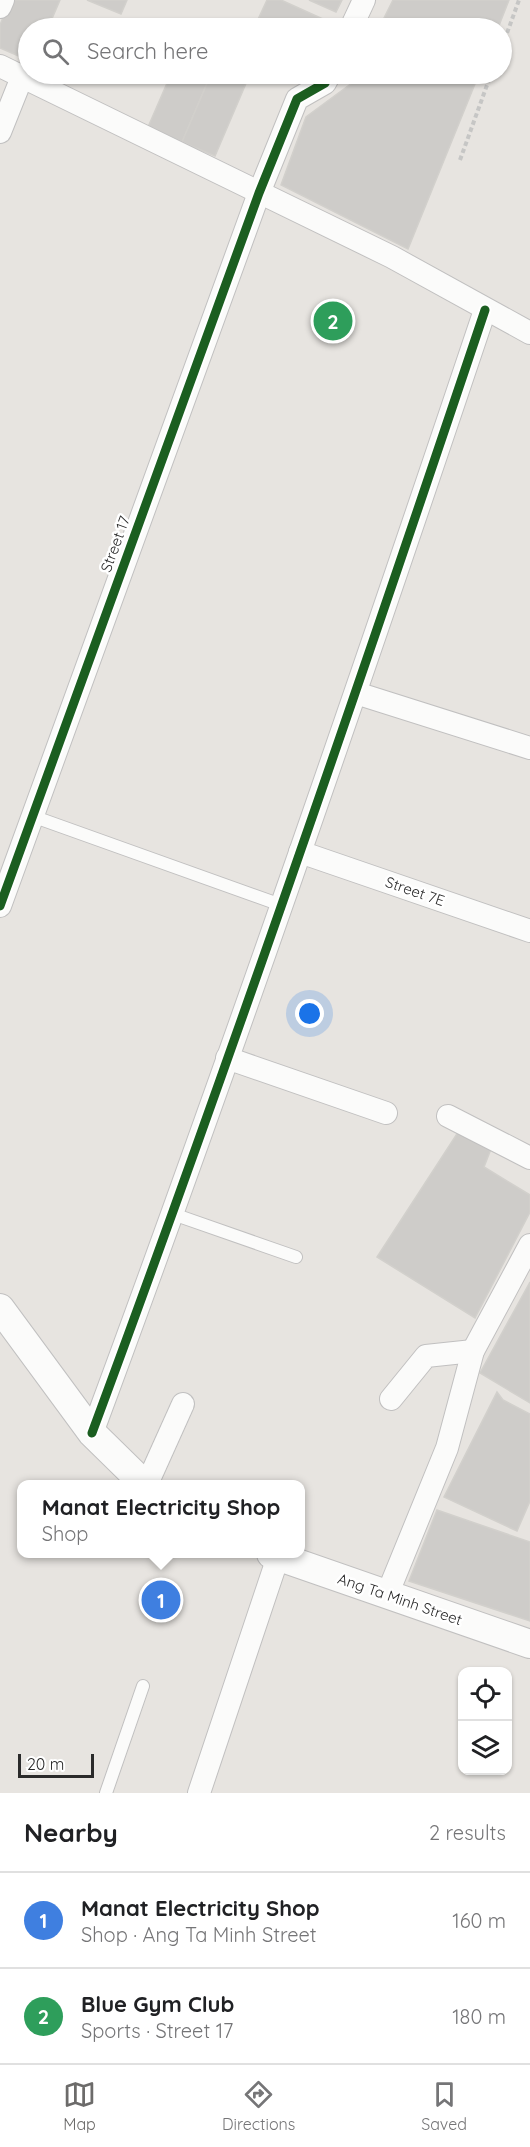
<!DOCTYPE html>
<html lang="en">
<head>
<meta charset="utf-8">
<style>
	:root { --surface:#fff; --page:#f2f2f2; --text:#202124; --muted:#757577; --line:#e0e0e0; --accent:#6c6b6a }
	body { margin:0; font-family:Quicksand,sans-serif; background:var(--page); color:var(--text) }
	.controls { position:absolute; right:18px; bottom:18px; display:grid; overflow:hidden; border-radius:12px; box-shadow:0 2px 4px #0004 }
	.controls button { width:54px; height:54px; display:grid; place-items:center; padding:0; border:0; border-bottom:2px solid var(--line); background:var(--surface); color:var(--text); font:30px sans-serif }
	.scale { position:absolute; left:18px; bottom:15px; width:76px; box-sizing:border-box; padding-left:6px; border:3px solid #2a2a2a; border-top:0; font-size:16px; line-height:21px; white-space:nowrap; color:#2a2a2a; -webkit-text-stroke:4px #fff; paint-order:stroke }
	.you { position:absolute; left:310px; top:1014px; width:21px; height:21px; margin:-15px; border:4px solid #fff; border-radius:50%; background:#1a73e8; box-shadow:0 0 0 9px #1a73e833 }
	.badge { display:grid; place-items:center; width:39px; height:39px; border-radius:50%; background:var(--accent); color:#fff; font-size:20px; font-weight:700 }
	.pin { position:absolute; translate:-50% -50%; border:3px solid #fff; box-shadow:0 2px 6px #0006 }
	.popup { position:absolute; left:17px; top:1480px; width:288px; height:78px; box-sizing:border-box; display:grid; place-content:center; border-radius:12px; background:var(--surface); filter:drop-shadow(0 2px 4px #0005); font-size:20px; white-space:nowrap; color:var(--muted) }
	.popup b { font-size:22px; color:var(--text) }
	.popup::after { content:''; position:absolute; left:50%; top:100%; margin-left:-12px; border:12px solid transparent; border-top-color:var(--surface) }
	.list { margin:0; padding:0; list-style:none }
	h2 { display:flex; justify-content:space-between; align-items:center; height:78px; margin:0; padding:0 24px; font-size:26px }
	h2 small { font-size:20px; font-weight:400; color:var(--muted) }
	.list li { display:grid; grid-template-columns:39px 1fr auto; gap:18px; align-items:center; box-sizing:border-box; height:96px; padding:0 24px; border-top:2px solid var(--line) }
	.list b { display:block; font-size:22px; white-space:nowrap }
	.list p { margin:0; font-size:20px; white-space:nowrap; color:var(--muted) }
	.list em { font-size:20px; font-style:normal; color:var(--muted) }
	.icon { flex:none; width:33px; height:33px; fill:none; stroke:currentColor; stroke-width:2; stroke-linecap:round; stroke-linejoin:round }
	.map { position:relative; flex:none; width:530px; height:1793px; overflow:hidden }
	.search { position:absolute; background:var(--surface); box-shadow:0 2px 4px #0004; left:18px; right:18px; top:18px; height:66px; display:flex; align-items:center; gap:15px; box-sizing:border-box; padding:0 21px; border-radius:33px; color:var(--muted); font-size:22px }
	.sheet { height:270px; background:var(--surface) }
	nav { display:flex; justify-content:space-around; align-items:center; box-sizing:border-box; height:84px; border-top:2px solid var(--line); background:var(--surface); font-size:16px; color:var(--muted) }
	nav a { display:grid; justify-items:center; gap:3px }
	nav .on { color:var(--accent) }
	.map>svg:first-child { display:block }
</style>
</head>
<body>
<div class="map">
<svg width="530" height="1793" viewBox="0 0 530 1793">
	<rect width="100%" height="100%" fill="#e7e4e0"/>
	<g fill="#ceccc9" stroke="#d2d0cc" stroke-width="1.5">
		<polygon points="10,0 60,0 48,28 28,28 28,60 0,48 0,25"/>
		<polygon points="87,0 127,0 121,14"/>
		<polygon points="267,0 281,0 332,23 329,28 254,28"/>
		<polygon points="309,0 342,0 336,12"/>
		<polygon points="393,0 509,0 498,28 379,28"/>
		<polygon points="171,74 211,74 182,142 148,127"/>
		<polygon points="211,74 250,74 215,156 182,142"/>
		<polygon points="357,74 479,74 408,249 281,185 306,117 352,83"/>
		<polygon points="462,1126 491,1149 484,1167 530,1195 530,1212 475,1318 377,1257"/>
		<polygon points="530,1282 530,1403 480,1373"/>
		<polygon points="497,1392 503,1400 530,1414 530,1501 517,1531 444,1497"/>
		<polygon points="437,1510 530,1542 530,1621 409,1581"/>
	</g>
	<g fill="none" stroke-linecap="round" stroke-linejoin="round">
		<defs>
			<g id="service">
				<polyline points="32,816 281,905"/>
				<polyline points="173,1214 296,1257"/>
				<polyline points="106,1793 143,1686"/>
			</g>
			<g id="minor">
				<polyline points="0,7 3,0"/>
				<polyline points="351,28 364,0"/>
				<polyline points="0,66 392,257 530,333"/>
				<polyline points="0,132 22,77"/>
				<polyline points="356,693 530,748"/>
				<polyline points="300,852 530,931"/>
				<polyline points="0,906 259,193 297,99 325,83 330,74"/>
				<polyline points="227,1058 386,1113"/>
				<polyline points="448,1116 530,1158"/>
				<polyline points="391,1399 426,1356 473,1351"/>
				<path d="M 92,1433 C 230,1061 359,686 485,310"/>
				<polyline points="147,1484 183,1404"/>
				<polyline points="387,1595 447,1448 473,1351 530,1245"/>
				<polyline points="199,1793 278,1557"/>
			</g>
			<g id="tertiary">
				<polyline points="0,1308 92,1433 144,1484"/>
				<polyline points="271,1554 530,1644"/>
			</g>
		</defs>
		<use href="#service" stroke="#c1c0c0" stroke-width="14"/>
		<use href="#minor" stroke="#c1c0c0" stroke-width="24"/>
		<use href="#tertiary" stroke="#c1c0c0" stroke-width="30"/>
		<g stroke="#c6c6c5" stroke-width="4" stroke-dasharray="4.5 3" stroke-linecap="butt">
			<polyline points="502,47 519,0"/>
			<polyline points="460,160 491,74"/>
		</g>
		<use href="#service" stroke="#fbfbfa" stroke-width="12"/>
		<use href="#minor" stroke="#fbfbfa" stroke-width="22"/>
		<use href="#tertiary" stroke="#fbfbfa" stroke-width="28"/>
		<defs>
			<g id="cycleway">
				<polyline points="0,906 259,193 297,99 325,83 330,74"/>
				<path d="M 92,1433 C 230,1061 359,686 485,310"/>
			</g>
		</defs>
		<use href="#cycleway" stroke="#fff" stroke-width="13"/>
		<use href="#cycleway" stroke="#1b5e20" stroke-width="9"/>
	</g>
	<g text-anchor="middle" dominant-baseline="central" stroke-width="5" stroke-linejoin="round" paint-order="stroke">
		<g font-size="15" fill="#2a2a2a" stroke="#fff">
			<text transform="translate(115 544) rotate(-70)">Street 17</text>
			<text transform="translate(415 891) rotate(19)">Street 7E</text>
			<text transform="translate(400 1599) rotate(19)">Ang Ta Minh Street</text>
		</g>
	</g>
</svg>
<div class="controls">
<button><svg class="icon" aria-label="locate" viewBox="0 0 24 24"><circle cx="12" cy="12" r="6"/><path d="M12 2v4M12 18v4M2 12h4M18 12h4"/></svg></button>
<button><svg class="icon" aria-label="layers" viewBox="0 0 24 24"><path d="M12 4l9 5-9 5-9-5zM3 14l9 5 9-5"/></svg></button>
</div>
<div class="scale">20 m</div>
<div class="you"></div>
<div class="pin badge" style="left:161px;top:1600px;background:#3f7fe0">1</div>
<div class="popup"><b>Manat Electricity Shop</b>Shop</div>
<div class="pin badge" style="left:333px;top:321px;background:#2e9e5b">2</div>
<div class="search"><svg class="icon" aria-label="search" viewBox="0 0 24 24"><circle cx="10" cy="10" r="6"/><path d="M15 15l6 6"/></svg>Search here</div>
</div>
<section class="sheet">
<h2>Nearby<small>2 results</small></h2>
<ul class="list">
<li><span class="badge" style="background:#3f7fe0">1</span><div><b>Manat Electricity Shop</b><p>Shop · Ang Ta Minh Street</p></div><em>160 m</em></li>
<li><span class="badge" style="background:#2e9e5b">2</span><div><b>Blue Gym Club</b><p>Sports · Street 17</p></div><em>180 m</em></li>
</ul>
</section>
<nav>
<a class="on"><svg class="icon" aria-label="map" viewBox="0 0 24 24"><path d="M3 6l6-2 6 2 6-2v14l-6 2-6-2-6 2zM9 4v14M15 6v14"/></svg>Map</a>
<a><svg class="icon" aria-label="directions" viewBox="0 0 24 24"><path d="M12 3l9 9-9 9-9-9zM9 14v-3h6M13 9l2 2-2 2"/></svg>Directions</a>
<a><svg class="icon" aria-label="saved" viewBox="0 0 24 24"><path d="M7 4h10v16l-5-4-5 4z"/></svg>Saved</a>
</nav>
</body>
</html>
